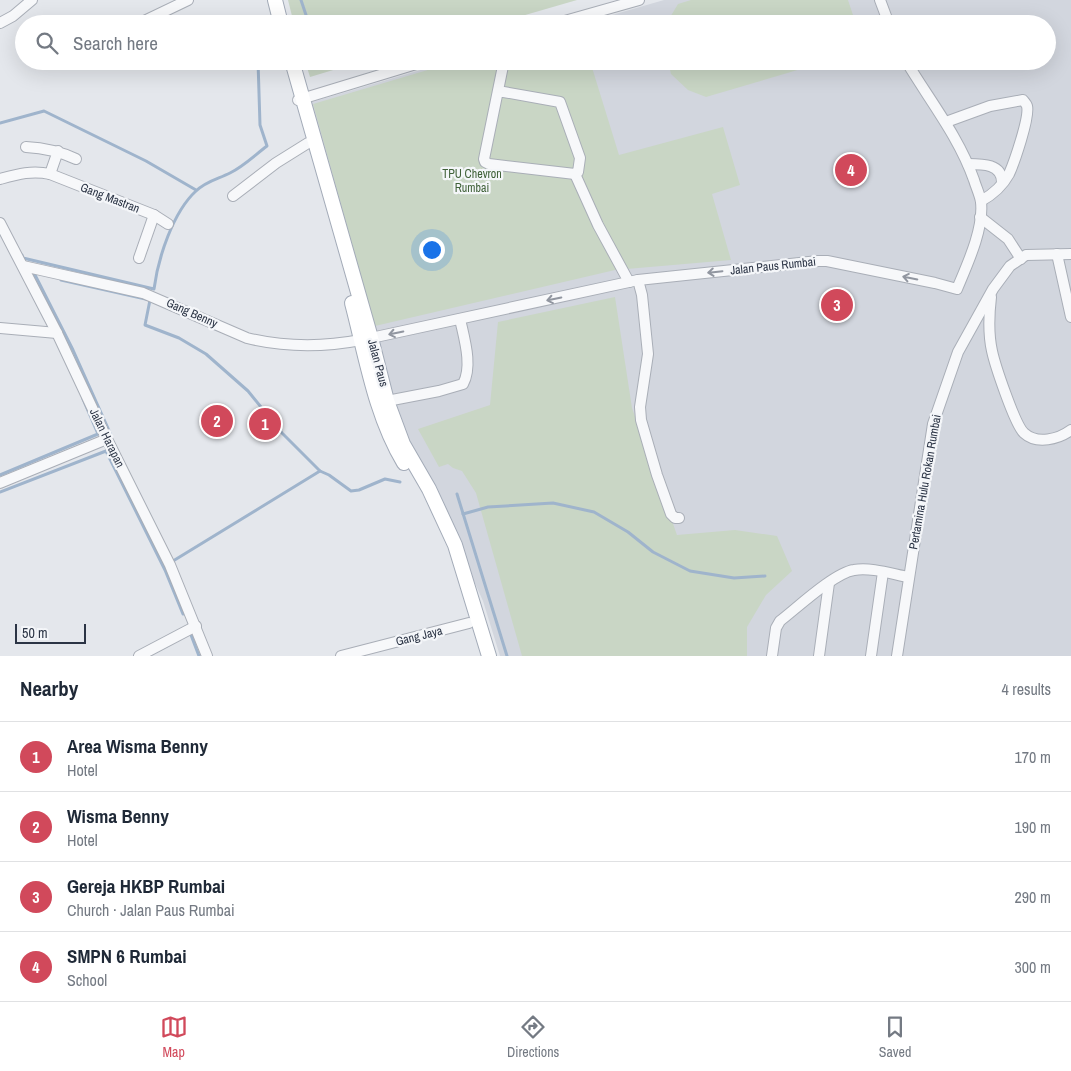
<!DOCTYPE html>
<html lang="en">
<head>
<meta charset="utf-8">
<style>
	:root { --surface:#fff; --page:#f2f2f3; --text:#1f2937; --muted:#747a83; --line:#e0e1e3; --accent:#d1495b }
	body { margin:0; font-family:"Archivo Narrow",sans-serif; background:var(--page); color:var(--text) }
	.scale { position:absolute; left:15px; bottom:12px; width:71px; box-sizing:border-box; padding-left:5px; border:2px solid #2b3445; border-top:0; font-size:14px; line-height:18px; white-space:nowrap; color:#2b3445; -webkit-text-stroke:4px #f4f6f9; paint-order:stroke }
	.you { position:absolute; left:431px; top:249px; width:18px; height:18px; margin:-12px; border:4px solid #fff; border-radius:50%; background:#1a73e8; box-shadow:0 0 0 8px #1a73e833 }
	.badge { display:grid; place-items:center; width:32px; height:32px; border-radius:50%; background:var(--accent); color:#fff; font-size:16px; font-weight:700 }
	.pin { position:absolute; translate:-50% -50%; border:2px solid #fff; box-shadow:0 1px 5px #0006 }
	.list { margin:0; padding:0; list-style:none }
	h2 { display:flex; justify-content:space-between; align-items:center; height:65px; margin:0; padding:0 20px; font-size:21px }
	h2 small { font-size:16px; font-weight:400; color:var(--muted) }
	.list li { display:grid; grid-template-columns:32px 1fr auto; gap:15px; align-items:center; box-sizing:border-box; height:70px; padding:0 20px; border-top:1px solid var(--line) }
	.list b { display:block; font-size:19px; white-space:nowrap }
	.list p { margin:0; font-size:16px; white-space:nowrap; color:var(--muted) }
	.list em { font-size:16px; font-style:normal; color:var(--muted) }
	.icon { flex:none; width:28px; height:28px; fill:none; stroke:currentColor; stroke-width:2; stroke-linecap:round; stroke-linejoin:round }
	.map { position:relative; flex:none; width:1071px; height:656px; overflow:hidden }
	.search { position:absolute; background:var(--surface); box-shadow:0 5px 20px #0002; left:15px; right:15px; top:15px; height:55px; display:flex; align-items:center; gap:12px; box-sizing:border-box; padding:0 18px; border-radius:28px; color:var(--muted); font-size:19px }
	.sheet { height:345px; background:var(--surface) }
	nav { display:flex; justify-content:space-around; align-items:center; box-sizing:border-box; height:70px; border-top:1px solid var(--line); background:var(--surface); font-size:14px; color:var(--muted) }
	nav a { display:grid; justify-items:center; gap:2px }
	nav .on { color:var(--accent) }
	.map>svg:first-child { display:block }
</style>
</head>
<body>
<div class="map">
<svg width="1071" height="656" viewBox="0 0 1071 656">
	<rect width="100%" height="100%" fill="#e4e7ec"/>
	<polygon fill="#d2d6de" points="664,0 1071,0 1071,656 500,656 483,601 448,523 404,445 309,103 451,61 1047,61 1047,24 581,24"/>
	<g fill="#c9d6c5">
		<polygon points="288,0 577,0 494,24 294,24"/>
		<polygon points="691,0 848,0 854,18 853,24 666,24 678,4"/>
		<polygon points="305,61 363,61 310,77"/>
		<polygon points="458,61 590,61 619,155 723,127 740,185 712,194 731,260 615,270 375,326 313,104"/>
		<polygon points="668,61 828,61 706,97 688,90 671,74"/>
		<polygon points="615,297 632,408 677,535 735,530 777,536 792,571 766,595 747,627 747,656 522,656 476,493 462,471 453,468 448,464 439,467 418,429 490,405 498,322"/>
	</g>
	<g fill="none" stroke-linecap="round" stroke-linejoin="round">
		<g stroke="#9fb4cc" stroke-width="3">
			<polyline points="301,0 309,24"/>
			<polyline points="0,123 44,111 146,161 196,190"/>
			<path d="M 22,255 L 23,258 L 154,289 C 158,258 173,212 196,191 C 206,181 218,179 230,173 C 244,166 255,155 267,146 L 260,125 L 258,61"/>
			<polyline points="34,273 73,350 111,435"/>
			<polyline points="61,280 150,300 145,325 179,338 206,354 248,391 282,433 320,471 329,475 351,491 359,490 385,479 400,482"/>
			<polyline points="0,475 98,434 83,399"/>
			<polyline points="0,492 106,451 165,570 183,614"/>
			<polyline points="457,494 507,656"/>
			<polyline points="463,514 488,507 553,503 594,512 628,532 653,552 690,571 734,578 765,576"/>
			<polyline points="173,561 320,471"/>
			<polyline points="191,635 199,656"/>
		</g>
		<defs>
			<g id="minor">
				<polyline points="880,0 889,24"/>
				<polyline points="0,23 13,16 32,0"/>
				<polyline points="138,24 188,0"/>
				<polyline points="554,24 639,0"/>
				<polyline points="498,91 560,102 580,158 578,172 575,174 489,164 485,162 484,159 504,61"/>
				<polyline points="298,100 426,61"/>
				<path d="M 946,122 L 990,106 L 1023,100 C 1025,103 1026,103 1027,106 C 1030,117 1014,163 1009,174 C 1003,185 992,195 981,201"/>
				<path d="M 26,147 C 45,148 59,151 76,159"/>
				<path d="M 968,164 C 983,164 1002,164 1002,182"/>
				<polyline points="50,174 58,151"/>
				<polyline points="575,174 598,225 629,282"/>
				<path d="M 0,179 C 18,174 32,170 50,174 L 154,215 L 168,224"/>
				<polyline points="233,196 276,163 308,143"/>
				<polyline points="980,217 1008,239 1021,259"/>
				<polyline points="0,223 57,333 103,431 170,565 207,656"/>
				<polyline points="1057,254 1071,317"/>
				<polyline points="139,258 154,215"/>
				<path d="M 23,266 L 143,293 L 247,338 C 284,347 324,347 361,340"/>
				<polyline points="638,280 642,295 648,354 640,407 641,420 657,475 671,514 675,518 679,518"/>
				<path d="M 991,297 C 989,314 988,333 992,351 C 995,365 1015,425 1024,433 C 1037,445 1059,439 1071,430"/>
				<polyline points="0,328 57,333"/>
				<path d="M 371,338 L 638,280 L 818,261 L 827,261 L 935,283 L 957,289 C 967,265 984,229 981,202 C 980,195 976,187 974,180 C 959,137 930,101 906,61"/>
				<path d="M 387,401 L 439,391 L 463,384 C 473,366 464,338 460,319"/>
				<polyline points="0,483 107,439"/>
				<polyline points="139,656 196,626"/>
				<polyline points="341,656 469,623"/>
				<path d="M 772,656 L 776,628 L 780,621 C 797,608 834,573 854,570 C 871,567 892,574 908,577"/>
				<polyline points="819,656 829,583"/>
				<polyline points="871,656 883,572"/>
				<polyline points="897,656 933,424 958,352 993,289 1010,266 1026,255 1071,254"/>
			</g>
			<g id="major">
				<polyline points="275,0 281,24"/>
				<polyline points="292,61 371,338 387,401 403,444 429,489 455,545 489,656"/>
				<path d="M 352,303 C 366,356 375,415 404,463"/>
			</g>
		</defs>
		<use href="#minor" stroke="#a9aeb7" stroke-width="12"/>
		<use href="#major" stroke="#a3abb8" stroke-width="16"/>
		<use href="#minor" stroke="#f7f8fa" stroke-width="10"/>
		<use href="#major" stroke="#fff" stroke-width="14"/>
	</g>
	<defs><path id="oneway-shaft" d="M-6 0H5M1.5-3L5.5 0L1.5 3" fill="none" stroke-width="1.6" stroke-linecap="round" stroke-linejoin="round" transform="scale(1.25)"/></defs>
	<g stroke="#9196a0">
		<use href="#oneway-shaft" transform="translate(715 272) rotate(174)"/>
		<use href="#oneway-shaft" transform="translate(910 278) rotate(-169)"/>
		<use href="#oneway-shaft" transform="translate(554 299) rotate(168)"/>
		<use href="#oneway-shaft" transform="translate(396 333) rotate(168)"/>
	</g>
	<g text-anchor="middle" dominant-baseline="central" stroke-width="4.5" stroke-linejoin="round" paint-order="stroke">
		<g font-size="12" fill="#3f6138" stroke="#f4f6f9">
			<text x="472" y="174">TPU Chevron<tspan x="472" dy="14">Rumbai</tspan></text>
		</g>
		<g font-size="12" fill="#2b3445" stroke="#f4f6f9">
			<text transform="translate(110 198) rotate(21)">Gang Mastran</text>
			<text transform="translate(773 266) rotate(-6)">Jalan Paus Rumbai</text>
			<text transform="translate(192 313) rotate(24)">Gang Benny</text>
			<text transform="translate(378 363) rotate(75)">Jalan Paus</text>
			<text transform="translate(107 438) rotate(64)">Jalan Harapan</text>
			<text transform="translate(925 482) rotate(-80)">Pertamina Hulu Rokan Rumbai</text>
			<text transform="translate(419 636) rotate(-14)">Gang Jaya</text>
		</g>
	</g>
</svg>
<div class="scale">50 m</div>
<div class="you"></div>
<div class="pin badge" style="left:265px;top:424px">1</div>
<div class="pin badge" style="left:217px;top:421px">2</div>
<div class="pin badge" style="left:837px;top:305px">3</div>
<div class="pin badge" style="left:851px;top:170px">4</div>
<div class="search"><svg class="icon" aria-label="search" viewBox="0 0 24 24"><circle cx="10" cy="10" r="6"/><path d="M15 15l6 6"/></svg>Search here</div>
</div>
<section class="sheet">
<h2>Nearby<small>4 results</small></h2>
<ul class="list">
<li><span class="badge">1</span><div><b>Area Wisma Benny</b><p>Hotel</p></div><em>170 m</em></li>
<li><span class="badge">2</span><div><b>Wisma Benny</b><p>Hotel</p></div><em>190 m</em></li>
<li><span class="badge">3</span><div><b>Gereja HKBP Rumbai</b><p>Church · Jalan Paus Rumbai</p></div><em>290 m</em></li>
<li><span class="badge">4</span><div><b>SMPN 6 Rumbai</b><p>School</p></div><em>300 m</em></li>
</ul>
</section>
<nav>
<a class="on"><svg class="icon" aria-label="map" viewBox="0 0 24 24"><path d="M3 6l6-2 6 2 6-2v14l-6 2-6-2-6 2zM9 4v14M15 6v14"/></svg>Map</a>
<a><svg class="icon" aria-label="directions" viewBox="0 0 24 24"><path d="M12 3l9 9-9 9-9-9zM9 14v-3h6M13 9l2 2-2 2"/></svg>Directions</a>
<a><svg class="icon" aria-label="saved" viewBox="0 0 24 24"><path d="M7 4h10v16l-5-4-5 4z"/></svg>Saved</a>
</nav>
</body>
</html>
